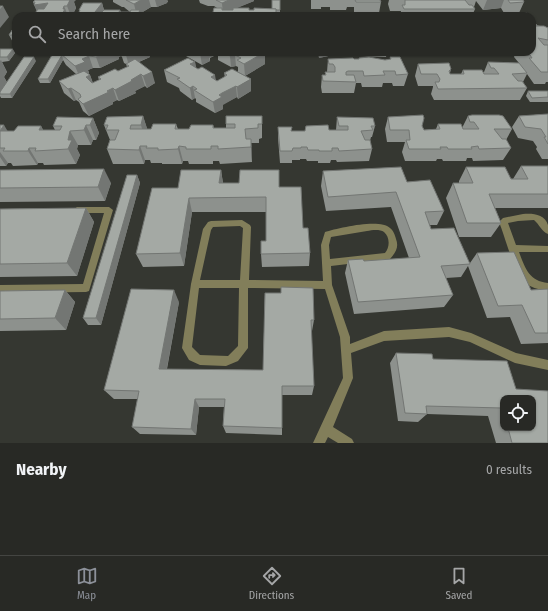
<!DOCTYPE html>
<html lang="en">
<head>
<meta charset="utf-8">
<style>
	:root { --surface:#282925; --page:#30312d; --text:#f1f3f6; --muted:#a5a6a7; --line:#444542; --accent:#8c9099 }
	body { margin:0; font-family:"Fira Sans Condensed",sans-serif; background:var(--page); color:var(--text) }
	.controls { position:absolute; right:12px; bottom:12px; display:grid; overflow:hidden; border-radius:8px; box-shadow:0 1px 3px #0004 }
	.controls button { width:36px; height:36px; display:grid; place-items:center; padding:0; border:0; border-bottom:1px solid var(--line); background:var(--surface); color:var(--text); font:20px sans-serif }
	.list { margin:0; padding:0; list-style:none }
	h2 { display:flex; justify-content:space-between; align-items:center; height:52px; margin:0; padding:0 16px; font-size:17px }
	h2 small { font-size:13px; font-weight:400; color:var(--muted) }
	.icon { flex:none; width:22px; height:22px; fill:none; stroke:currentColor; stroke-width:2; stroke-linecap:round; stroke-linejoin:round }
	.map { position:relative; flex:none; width:548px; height:443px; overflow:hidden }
	.search { position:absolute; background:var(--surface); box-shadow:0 1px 3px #0004; left:12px; right:12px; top:12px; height:44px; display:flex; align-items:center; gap:10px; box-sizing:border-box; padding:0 14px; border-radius:12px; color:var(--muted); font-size:15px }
	.sheet { height:112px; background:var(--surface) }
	nav { display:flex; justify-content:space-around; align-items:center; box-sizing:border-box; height:56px; border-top:1px solid var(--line); background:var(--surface); font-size:11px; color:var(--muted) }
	nav a { display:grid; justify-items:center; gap:2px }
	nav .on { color:var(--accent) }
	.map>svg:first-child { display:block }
</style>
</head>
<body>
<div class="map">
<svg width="548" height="443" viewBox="0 0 548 443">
	<rect width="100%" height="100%" fill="#353731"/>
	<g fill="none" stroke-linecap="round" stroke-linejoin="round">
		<g fill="#827e5a" fill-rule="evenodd">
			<polygon points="77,207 109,207 113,210 89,291 86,292 0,293 0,285 83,284 104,213 77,213 73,210"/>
			<path d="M 523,214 C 532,213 545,214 548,225 C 548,227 548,231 548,234 C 542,232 539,224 534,220 L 518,221 L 508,223 L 516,245 L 548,246 L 548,252 L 519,252 C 525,268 529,281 548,283 L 548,291 C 542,290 536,289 530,286 C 514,276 506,239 499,222 L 503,218 Z"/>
			<path d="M 242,220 L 250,225 L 251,227 L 249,280 L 323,281 L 321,245 L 325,232 C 338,228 380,218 390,228 C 393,230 395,235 396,239 C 399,247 396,252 390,259 L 331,266 L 332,285 L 350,337 L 350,344 L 384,331 L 449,327 L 471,333 L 516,353 L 548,360 L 548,370 L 515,363 L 470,342 L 449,337 L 384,341 L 351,353 L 353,378 L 333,427 L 352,439 L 354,443 L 338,443 L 328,437 L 325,443 L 313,443 L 343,378 L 340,337 L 325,289 L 248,288 L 248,348 L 238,361 L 226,366 L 200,365 L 189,360 L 182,348 L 191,284 L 203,229 L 208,222 L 211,221 ZM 240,226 L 243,228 L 240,280 L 200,280 L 211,230 L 213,227 ZM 367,231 C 372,230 380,229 384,232 C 390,237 390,247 385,253 L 330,259 L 329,245 L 331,237 ZM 199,288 L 239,288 L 238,346 L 228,356 L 200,355 L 192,347 Z"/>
		</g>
	</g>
	<g fill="#8d918d" fill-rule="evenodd">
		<polygon points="113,0 167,0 168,1 167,3 157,7 151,7 141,13 79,12 79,10 102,3 104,10 120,10 121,12 130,12 125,8 124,7 122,7 113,2"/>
		<polygon points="199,0 254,0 254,1 236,8 249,10 272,9 280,0 280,14 276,14 276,16 212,16 217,8 214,6 208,6 200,3"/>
		<polygon points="311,0 380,0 381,2 379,13 382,16 354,16 354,7 347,7 346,10 330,10 330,7 321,7 321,9 311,9"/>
		<polygon points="389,0 523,0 524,2 519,13 530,16 486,16 488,13 504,13 501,8 483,10 476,1 474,7 475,9 472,16 400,16 401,11 390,11 388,4"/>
		<polygon points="33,2 74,2 76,8 72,16 33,16 37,11"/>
		<polygon points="16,24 16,46 15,46 9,35"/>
		<polygon points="532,24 548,28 548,82 546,82 545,84 534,84 527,74 523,82 527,88 520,100 434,100 431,94 433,87 433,86 418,86 415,76 418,64 451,69 450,73 450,74 461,74 463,70 484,72 488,62 519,63 514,57 515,54 512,54 511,52 532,52"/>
		<polygon points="0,49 13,49 15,53 9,61 2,62 7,72 4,77 7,82 36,61 12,98 1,98 0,96"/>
		<path d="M 65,52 L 149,52 L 150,57 L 139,62 L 155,83 L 147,88 L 145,86 L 135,91 L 136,93 L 119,101 L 117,100 L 113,102 L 113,104 L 89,116 L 83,111 L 79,102 L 76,100 L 74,101 L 64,93 L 59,81 L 76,74 L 66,65 L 63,60 L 50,83 L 40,83 L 38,79 L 61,55 L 61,54 ZM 121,56 L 122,57 L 124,63 L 126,64 L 127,67 L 118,71 L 98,77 L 99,80 L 93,83 L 90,75 L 88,74 L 89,73 L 88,70 L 93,68 L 100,68 L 119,59 L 119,57 Z"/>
		<polygon points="185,52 265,52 265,64 245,76 238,72 238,67 236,66 231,67 218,60 218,55 216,55 210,58 210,61 202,65 186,56"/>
		<polygon points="318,52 387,52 386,57 333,55 319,58"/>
		<polygon points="390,57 408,74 404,86 393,86 392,83 383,83 382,87 362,87 361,83 356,83 354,93 322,93 321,87 322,75 325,75 325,72 327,72 328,59 359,59 359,58 385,60 390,59"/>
		<polygon points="195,62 196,68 217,81 225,77 224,73 251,91 238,99 237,97 223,104 223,109 215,113 196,102 196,99 195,98 192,100 180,91 179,88 167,82 164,70"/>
		<polygon points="528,91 548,91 548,102 530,102 526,96"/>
		<polygon points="548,114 548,159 542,159 536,149 537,147 533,141 518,138 512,127 519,116"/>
		<polygon points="143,116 147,129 151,129 176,124 178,129 189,129 213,125 214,128 226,128 226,124 262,116 262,138 259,139 259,143 251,143 252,162 220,164 219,161 213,161 213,164 189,164 188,161 183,161 182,164 162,164 162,163 151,163 150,160 145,160 144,164 113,164 107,149 110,140 104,125"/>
		<polygon points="468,116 512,129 506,140 511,148 503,160 473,161 472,158 467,158 466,161 443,161 442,159 437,159 436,161 405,161 402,152 405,142 387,142 385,129 388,117 422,126 424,130 436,129 438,124 462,128"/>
		<polygon points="337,117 375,126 372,137 371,137 370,141 372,149 369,161 337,162 336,160 331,160 330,163 318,163 318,161 307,161 306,159 300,159 300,160 292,160 292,163 280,163 278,138 278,127 291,131 305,131 306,126 329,130 336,130"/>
		<polygon points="93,118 99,133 96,140 93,140 91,145 78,145 77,149 80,155 76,164 44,165 43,163 38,163 37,165 13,166 11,163 8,163 6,166 0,166 0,125 7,131 14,131 41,126 43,130 55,130 53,126"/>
		<polygon points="521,166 548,166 548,208 495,208 501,223 491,237 459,237 446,198 453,183 459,183 459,181 466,167 513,179"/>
		<polygon points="0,170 111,183 105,201 0,202"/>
		<polygon points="221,170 223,183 279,187 303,228 310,253 309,266 262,267 261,254 266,241 266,212 192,212 184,266 143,267 136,254 178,188"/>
		<polygon points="323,171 407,182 444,211 437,225 430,225 431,229 470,263 477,253 531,290 548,289 548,343 521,344 510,317 487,318 468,266 461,277 446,278 453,295 444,307 354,314 345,273 348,260 364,261 409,258 391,207 326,211 321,186"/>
		<polygon points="137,175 140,183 101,325 88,325 83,318"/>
		<polygon points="86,208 94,222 77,276 0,277 0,209"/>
		<polygon points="65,290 75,302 66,330 0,331 0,291"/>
		<polygon points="265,293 314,320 312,331 311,331 314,386 312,395 282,395 282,435 226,433 223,426 224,407 199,407 196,435 140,434 132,427 138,399 114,399 104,390 179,302 167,369 263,370"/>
		<path d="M 396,353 L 433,359 L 516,389 L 548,443 L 496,443 L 488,416 L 427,414 L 418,422 L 398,421 L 390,363 ZM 503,398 L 533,428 L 503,428 Z"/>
	</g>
	<g fill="#737673">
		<polygon points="70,0 76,0 74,2 76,8 72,16 71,16 67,6"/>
		<polygon points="141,0 149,0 151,7 141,13 142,16 137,16 134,4"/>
		<polygon points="155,0 167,0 167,3 157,7"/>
		<polygon points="229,0 254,0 254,1 223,14 223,16 222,3"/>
		<polygon points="487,0 504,0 501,8 483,10"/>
		<polygon points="48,3 39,16 34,5"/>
		<polygon points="102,3 105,14 95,12"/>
		<polygon points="3,6 9,17 0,28 0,10"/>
		<polygon points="64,6 68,16 61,16 63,9"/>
		<polygon points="13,49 15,53 9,61 7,57"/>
		<polygon points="107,52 119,52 121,56 119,57 119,59 100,68 96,57"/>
		<polygon points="132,52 149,52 150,57 129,66 126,55"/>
		<polygon points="203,52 216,52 216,55 209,58 210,61 202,65 200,53"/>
		<polygon points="265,52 265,64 245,76 244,64"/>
		<polygon points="319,52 334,52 333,55 319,58"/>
		<polygon points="62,55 63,60 50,83 48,79"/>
		<polygon points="235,55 236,66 231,67 230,56"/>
		<polygon points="89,56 93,68 88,70 89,73 80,78 75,66 82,59"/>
		<polygon points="34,57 36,61 12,98 10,94"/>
		<polygon points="1,60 7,72 4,77 8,85 0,94 0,61"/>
		<polygon points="195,62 197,74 190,64"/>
		<polygon points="152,72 155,83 147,88 143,76"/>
		<polygon points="141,74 145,86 135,91 136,93 119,101 115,90 131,80"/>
		<polygon points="90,75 94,87 86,77"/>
		<polygon points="215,75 217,87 211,77"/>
		<polygon points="251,79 251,91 238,99 237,87"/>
		<polygon points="193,86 195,98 192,100 190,88"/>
		<polygon points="236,86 237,97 223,105 223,109 215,113 213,102 222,93"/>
		<polygon points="71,88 76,100 74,101 68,89"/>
		<polygon points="113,88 117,100 113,102 113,104 89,116 83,104"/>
		<polygon points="143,116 148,131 145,140 141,125"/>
		<polygon points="93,118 99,133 96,140 90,125"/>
		<polygon points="4,125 13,140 0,131"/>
		<polygon points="86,125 93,140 91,145 84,130"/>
		<polygon points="41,126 49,141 39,130"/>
		<polygon points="70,131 78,145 77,149 80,155 76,164 68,149 68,140"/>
		<polygon points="251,139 252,154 252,162 251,147"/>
		<polygon points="140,146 145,160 144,164 139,150"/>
		<polygon points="179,146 183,161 182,164 178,149"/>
		<polygon points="29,148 38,163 37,165 28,151"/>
		<polygon points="0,152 8,163 6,166 0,157"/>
		<polygon points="104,169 111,183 105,201 98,187"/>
		<polygon points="221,170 223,184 219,183"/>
		<polygon points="137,175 140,183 101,325 96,318"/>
		<polygon points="189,198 192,212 184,266 180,253"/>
		<polygon points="86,208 94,222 77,276 67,263"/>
		<polygon points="65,290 75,302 66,330 55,318"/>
		<polygon points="174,290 179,302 165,378 159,369"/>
		<polygon points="195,399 199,407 196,435 191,429"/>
	</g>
	<g fill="#a4a9a4" stroke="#737673">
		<polygon points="35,0 70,0 67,6 64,6 63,9 65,9 61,16 33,16 38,9 44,9 48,3 34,5 35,2 33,2"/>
		<polygon points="126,0 141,0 134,4"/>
		<polygon points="216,0 229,0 222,3"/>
		<polygon points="272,0 280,0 280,10 276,10 276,9 272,9"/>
		<polygon points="355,0 380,0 381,2 356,2"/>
		<polygon points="405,0 465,0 469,5 472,5 475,9 404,9 402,5 405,5"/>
		<polygon points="508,0 523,0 524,2 510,3"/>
		<polygon points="83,3 102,3 95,12 102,12 104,10 120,10 119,12 130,12 131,10 140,10 137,16 77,16 80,10 79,10"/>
		<polygon points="0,6 3,6 0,10"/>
		<polygon points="214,8 222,8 222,10 233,10 233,8 249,8 249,10 254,10 254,8 276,9 276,13 273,13 273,16 212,16"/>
		<polygon points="354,13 381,13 382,16 355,16"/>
		<polygon points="488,13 527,13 530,16 490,16"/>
		<polygon points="16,24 16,35 9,35"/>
		<polygon points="532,24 536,24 538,26 532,26"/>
		<polygon points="532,26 544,26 548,28 548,40 538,38 544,45 548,45 548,72 541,72 529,58 532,58 530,55 527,55 525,52 532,52 532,32 533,32 532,31"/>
		<polygon points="0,49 13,49 7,57 0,57"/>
		<polygon points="65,52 107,52 96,57 89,56 82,59 85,62 75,66 61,54"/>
		<polygon points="122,52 132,52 126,55"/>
		<polygon points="223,52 265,52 244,64 237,60 241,58 235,55 230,56"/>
		<polygon points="52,55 62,55 48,79 38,79"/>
		<polygon points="24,57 34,57 10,94 0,94 0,92"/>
		<polygon points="369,57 385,60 391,59 390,57 400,57 408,74 396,75 395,71 383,71 385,75 364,76 363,71 348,71 346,72 346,75 354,75 356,82 323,81 322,75 326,75 325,72 335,72 335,67 333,64 329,64 328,59 353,58 354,59 359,59 359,58"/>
		<polygon points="188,58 195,62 190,64 198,69 202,67 215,75 211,77 217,81 224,77 227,75 224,73 232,69 251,79 237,87 236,86 222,93 219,95 222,97 213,102 194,90 197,89 193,86 190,88 177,79 180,78 164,70"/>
		<polygon points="135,59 152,72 143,76 141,74 131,80 132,81 115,90 113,88 107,91 109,92 83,104 78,99 81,97 80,94 71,88 68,89 59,81 84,71 90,75 86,77 92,83 101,79 98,77 115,69 118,71 129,66 126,64"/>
		<polygon points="488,62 519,63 527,73 512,74 518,81 522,81 527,88 438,89 435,82 439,82 440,79 437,74 421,74 418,64 449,63 451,69 449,71 450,74 464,74 463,70 482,70 484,74 499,74 494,68 491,68"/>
		<polygon points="528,91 548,91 548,97 532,98"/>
		<polygon points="548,114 548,144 544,137 546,137 541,129 525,127 519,116"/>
		<polygon points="423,115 424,118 422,126 424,130 440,129 438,124 461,124 463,129 479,129 474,122 470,122 468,116 472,115 499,115 503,116 512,129 494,129 502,139 506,139 511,148 479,149 478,146 471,147 472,149 448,149 447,147 440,147 441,149 409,149 406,140 410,140 409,130 390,130 388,117"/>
		<polygon points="143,116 141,125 131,125 130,129 151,129 153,124 176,124 175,129 189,129 191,125 213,125 213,128 235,128 235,124 226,124 226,116 262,116 262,124 258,124 258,128 245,129 246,139 251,139 251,147 218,149 218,146 211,146 211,149 186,149 186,147 179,146 178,149 158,150 158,148 146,148 147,146 140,146 139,150 107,149 110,140 115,140 119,130 106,130 108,125 104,125 107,117"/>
		<polygon points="57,117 93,118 90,125 86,125 84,130 70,131 68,140 72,140 68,149 35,151 36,148 29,148 28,151 3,151 5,148 0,148 0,125 4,125 0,131 14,131 18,126 41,126 39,130 60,130 62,126 53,126"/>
		<polygon points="337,117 373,118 375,126 371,126 373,130 361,131 365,140 370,140 372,149 339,151 338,148 332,148 332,151 319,151 319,150 308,150 307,147 301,147 301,148 293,148 292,151 280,151 278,127 292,127 291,131 305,131 306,126 328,125 329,130 348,130 348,126 339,126"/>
		<polygon points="521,166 548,166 548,194 489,194 501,223 467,223 453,183 473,183 466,167 505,167 511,179 528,179"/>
		<polygon points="401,167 407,182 430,180 444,211 425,212 431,229 454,228 470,264 441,266 453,295 358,302 348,260 363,259 364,261 420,257 396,192 328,197 323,171"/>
		<polygon points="104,169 98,187 0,188 0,170"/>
		<polygon points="181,170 221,170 219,183 239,183 240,170 279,170 279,187 301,187 303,228 308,228 310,253 261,254 261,241 266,241 266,197 189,198 180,253 136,254 152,188 178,188"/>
		<polygon points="127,175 137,175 96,318 83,318"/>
		<polygon points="86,208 67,263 0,264 0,209"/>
		<polygon points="514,252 531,290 548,289 548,333 535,333 522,305 498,306 477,253"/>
		<polygon points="281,287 313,288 314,320 311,320 314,386 282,386 282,428 223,426 225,399 195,399 191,429 132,427 139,391 104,390 131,289 174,290 159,369 263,370 265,293 281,293"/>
		<polygon points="65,290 55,318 0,319 0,291"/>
		<polygon points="396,353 432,354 433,359 507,361 516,389 548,391 548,443 512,443 508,428 533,428 533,398 503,398 503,413 502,408 426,406 427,414 405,413"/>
	</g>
</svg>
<div class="controls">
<button><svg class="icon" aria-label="locate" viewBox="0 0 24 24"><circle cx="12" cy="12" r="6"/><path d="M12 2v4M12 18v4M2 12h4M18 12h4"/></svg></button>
</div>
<div class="search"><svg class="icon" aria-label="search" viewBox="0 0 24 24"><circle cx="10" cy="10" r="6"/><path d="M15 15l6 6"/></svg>Search here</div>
</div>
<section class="sheet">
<h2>Nearby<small>0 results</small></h2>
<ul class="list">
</ul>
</section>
<nav>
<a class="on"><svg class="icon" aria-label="map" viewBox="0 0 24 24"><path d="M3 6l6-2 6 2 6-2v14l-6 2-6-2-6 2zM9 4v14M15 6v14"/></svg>Map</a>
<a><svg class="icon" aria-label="directions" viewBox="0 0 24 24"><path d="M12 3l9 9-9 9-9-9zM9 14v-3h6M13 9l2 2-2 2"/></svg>Directions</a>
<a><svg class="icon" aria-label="saved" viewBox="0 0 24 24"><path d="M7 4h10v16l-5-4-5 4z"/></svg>Saved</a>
</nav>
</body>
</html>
